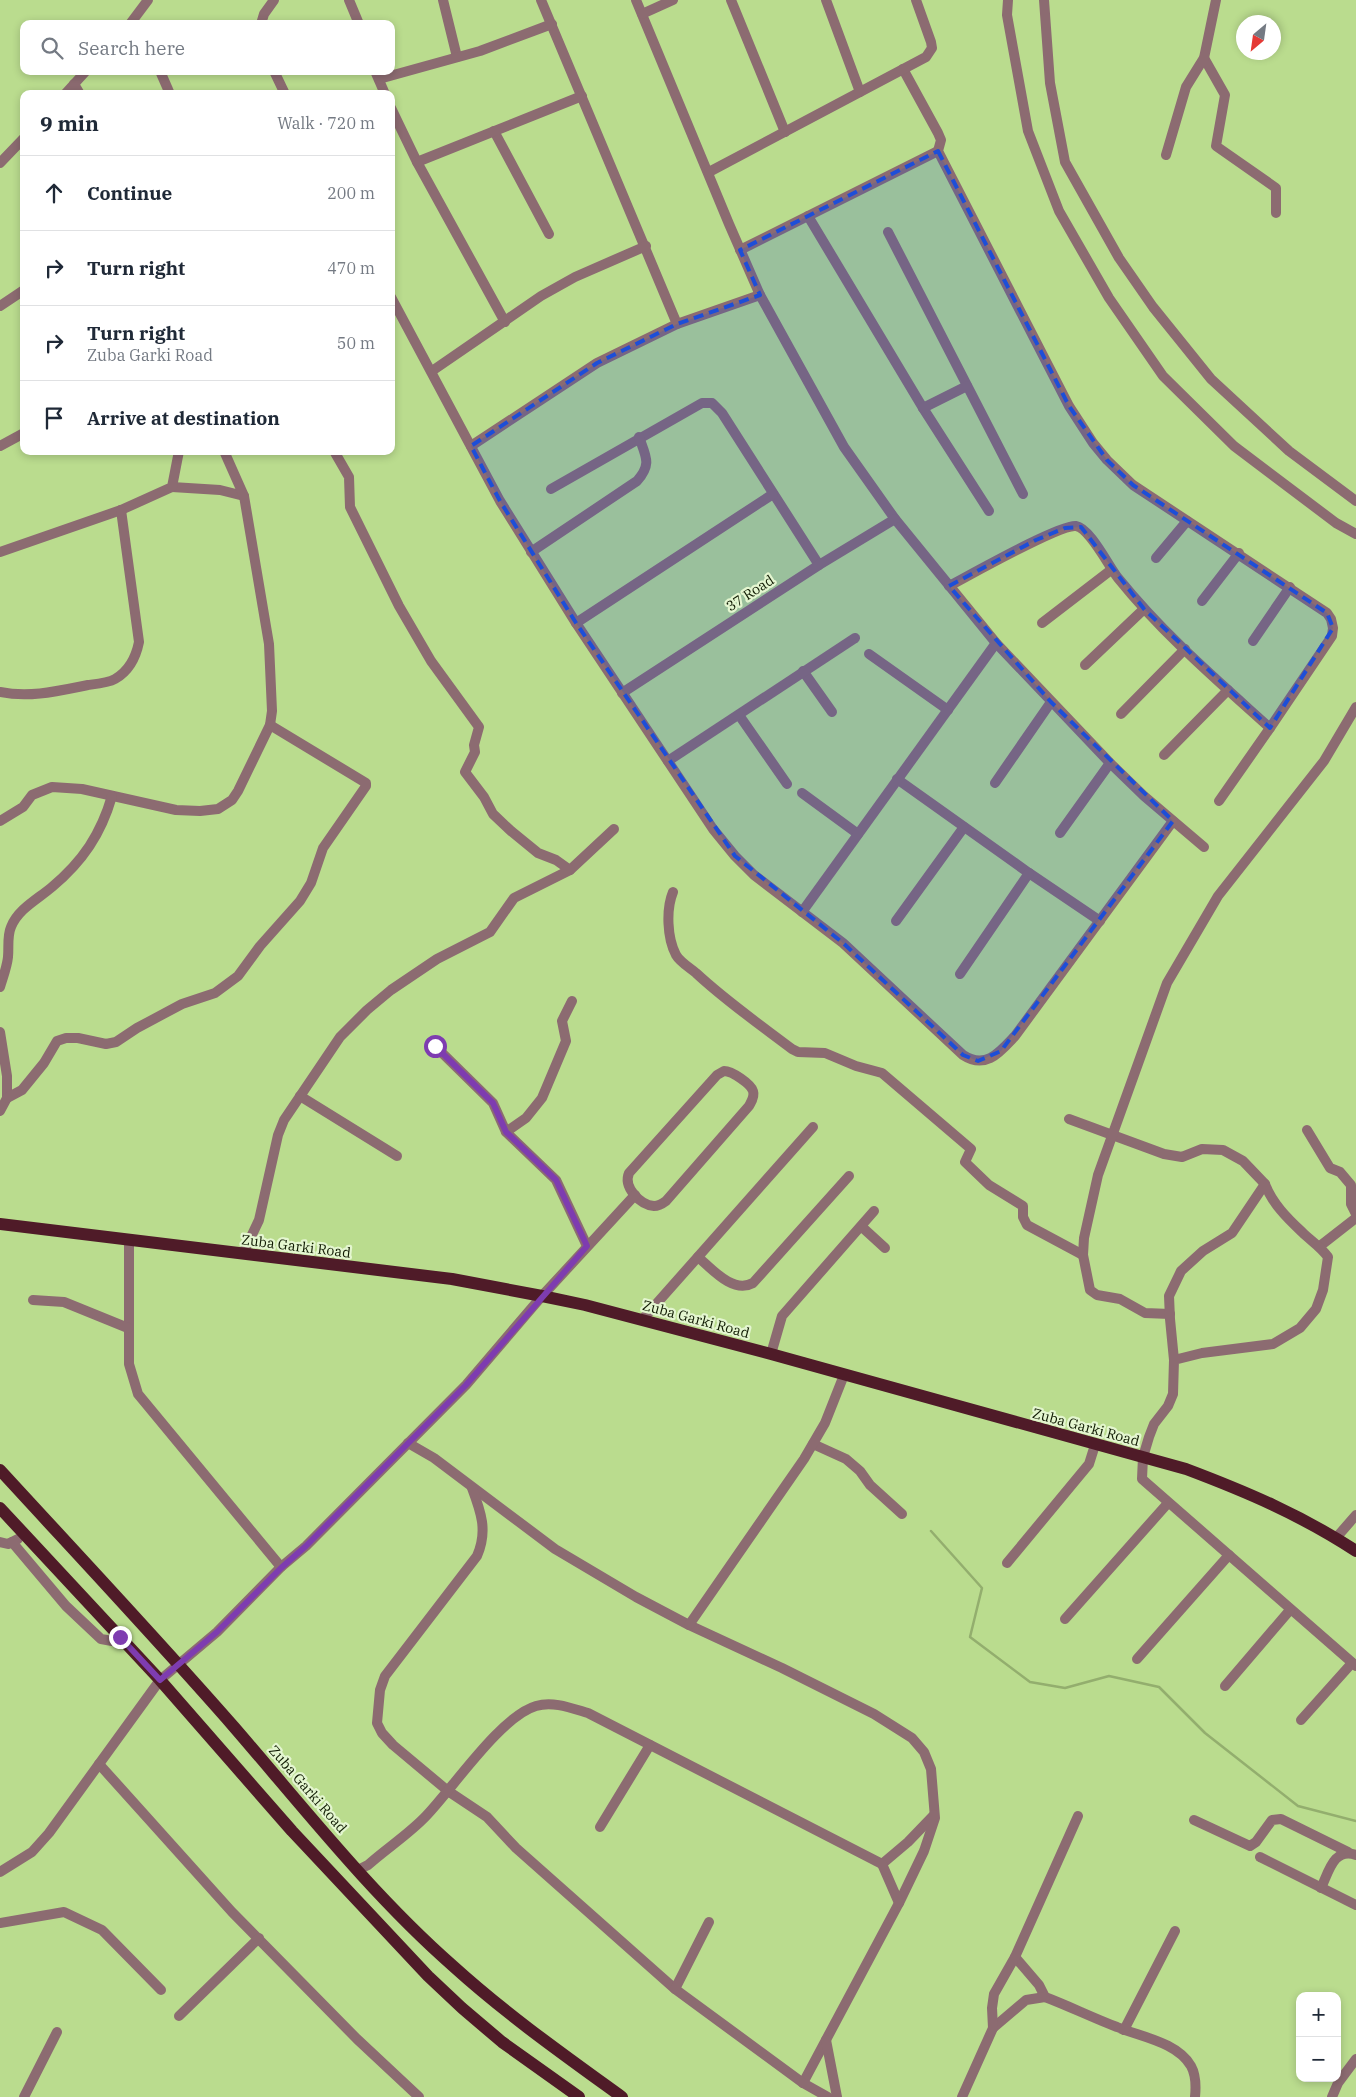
<!DOCTYPE html>
<html lang="en">
<head>
<meta charset="utf-8">
<style>
	:root { --surface:#fff; --page:#f2f2f3; --text:#1f2937; --muted:#747a83; --line:#e0e1e3 }
	body { margin:0; font-family:"IBM Plex Serif",serif; background:var(--page); color:var(--text) }
	.controls { position:absolute; right:15px; bottom:15px; display:grid; overflow:hidden; border-radius:10px; box-shadow:0 2px 8px #0003 }
	.controls button { width:45px; height:45px; display:grid; place-items:center; padding:0; border:0; border-bottom:1px solid var(--line); background:var(--surface); color:var(--text); font:25px sans-serif }
	.compass { position:absolute; left:1236px; top:15px; width:45px; height:45px; border-radius:50%; background:var(--surface); box-shadow:0 2px 8px #0003; rotate:209deg }
	.stop { position:absolute; width:15px; height:15px; margin:-11px; border:4px solid #7e3cb0; border-radius:50%; background:#fff }
	.stop.end { background:#7e3cb0; border-color:#fff; box-shadow:0 1px 5px #0008 }
	.list { margin:0; padding:0; list-style:none }
	h2 { display:flex; justify-content:space-between; align-items:center; height:65px; margin:0; padding:0 20px; font-size:21px }
	h2 small { font-size:16px; font-weight:400; color:var(--muted) }
	.list li { display:grid; grid-template-columns:32px 1fr auto; gap:15px; align-items:center; box-sizing:border-box; height:75px; padding:0 20px; border-top:1px solid var(--line) }
	.list b { display:block; font-size:19px; white-space:nowrap }
	.list p { margin:0; font-size:16px; white-space:nowrap; color:var(--muted) }
	.list em { font-size:16px; font-style:normal; color:var(--muted) }
	.icon { flex:none; width:28px; height:28px; fill:none; stroke:currentColor; stroke-width:2; stroke-linecap:round; stroke-linejoin:round }
	.map { position:relative; flex:none; width:1356px; height:2097px; overflow:hidden }
	.search { position:absolute; background:var(--surface); box-shadow:0 2px 8px #0003; left:20px; top:20px; width:375px; height:55px; display:flex; align-items:center; gap:12px; box-sizing:border-box; padding:0 18px; border-radius:10px; color:var(--muted); font-size:19px }
	.panel { position:absolute; background:var(--surface); box-shadow:0 2px 8px #0003; left:20px; top:90px; width:375px; height:365px; border-radius:10px }
	.map>svg:first-child { display:block }
</style>
</head>
<body>
<div class="map">
<svg width="1356" height="2097" viewBox="0 0 1356 2097">
	<rect width="100%" height="100%" fill="#badc8e"/>
	<g fill="none" stroke-linecap="round" stroke-linejoin="round">
		<polyline stroke="#93ae6e" stroke-width="2.5" points="931,1531 982,1588 970,1637 1030,1682 1065,1688 1109,1676 1159,1687 1205,1733 1298,1806 1356,1821"/>
		<g stroke="#8c6b71" stroke-width="10">
			<polyline points="349,0 359,24"/>
			<polyline points="443,0 457,57"/>
			<polyline points="541,0 677,324"/>
			<polyline points="636,0 729,224 760,295 844,447 895,519 996,643 1110,763 1144,796 1204,847"/>
			<polyline points="731,0 785,132"/>
			<polyline points="826,0 860,92"/>
			<polyline points="1008,0 1007,15 1028,131 1059,211 1109,298 1163,376 1234,446 1336,523 1356,534"/>
			<polyline points="1044,0 1050,83 1065,162 1119,258 1153,307 1211,379 1289,451 1356,501"/>
			<polyline points="642,14 673,0"/>
			<polyline points="130,24 148,0"/>
			<polyline points="261,24 264,14 274,0"/>
			<polyline points="1204,58 1225,95 1216,146 1276,188 1276,213"/>
			<polyline points="903,69 938,133 941,140 938,151 1069,406 1093,443 1107,460 1133,485 1327,613 1331,619 1333,628 1332,636 1270,728 1219,801"/>
			<polyline points="160,71 170,94"/>
			<polyline points="274,71 285,94"/>
			<polyline points="375,71 385,94"/>
			<polyline points="379,79 480,51 552,24"/>
			<polyline points="74,84 80,94"/>
			<polyline points="65,94 86,71"/>
			<polyline points="391,108 417,162 505,322"/>
			<polyline points="494,131 549,234"/>
			<polyline points="1166,155 1186,87 1204,58 1216,0"/>
			<polyline points="417,162 582,96"/>
			<polyline points="0,163 24,138"/>
			<polyline points="709,172 926,57 932,48 931,42 916,0"/>
			<polyline points="808,216 923,408 989,511"/>
			<polyline points="888,232 1023,494"/>
			<polyline points="740,250 938,151"/>
			<path d="M 391,297 L 500,501 L 576,623 L 713,829 L 735,856 L 754,875 L 843,943 L 963,1055 C 986,1070 1000,1052 1015,1036 L 1173,821"/>
			<polyline points="0,306 24,290"/>
			<polyline points="432,371 541,296 575,277 646,246"/>
			<polyline points="923,408 967,386"/>
			<polyline points="0,446 24,433"/>
			<polyline points="471,446 597,363 677,324 760,295"/>
			<polyline points="172,487 220,490 244,496"/>
			<polyline points="551,489 702,403 712,403 722,413 819,565"/>
			<polyline points="0,552 121,510 172,487 179,451"/>
			<path d="M 531,552 L 637,481 C 652,464 646,457 639,437"/>
			<polyline points="1156,558 1187,521"/>
			<path d="M 949,586 C 970,575 1060,524 1076,526 C 1090,528 1109,567 1118,578 C 1163,634 1218,681 1270,728"/>
			<polyline points="1202,601 1239,553"/>
			<polyline points="576,623 773,494"/>
			<polyline points="1042,623 1111,570"/>
			<polyline points="1253,641 1290,587"/>
			<polyline points="869,654 948,710"/>
			<polyline points="1085,665 1144,609"/>
			<polyline points="803,671 832,712"/>
			<path d="M 0,692 C 30,698 58,691 88,685 C 96,684 108,683 115,679 C 129,671 136,657 139,642 L 121,510"/>
			<polyline points="622,693 819,565 895,519"/>
			<polyline points="1121,714 1185,649"/>
			<polyline points="739,715 787,784"/>
			<polyline points="1164,755 1228,690"/>
			<polyline points="668,761 855,638"/>
			<polyline points="897,779 1029,873 1100,921"/>
			<polyline points="995,783 1051,702"/>
			<polyline points="802,793 858,834"/>
			<polyline points="0,821 23,807 32,795 52,787 82,789 176,810 200,811 218,809 232,800 238,791 270,725 272,711 269,644 244,496 224,451"/>
			<polyline points="1060,833 1110,763"/>
			<polyline points="570,870 614,829"/>
			<path d="M 673,892 C 666,909 667,938 676,955 C 680,962 690,968 696,973 C 726,1001 759,1024 792,1049 L 798,1052 L 825,1053 L 856,1066 L 882,1073 L 971,1149 L 965,1162 L 989,1185 L 1023,1206 L 1023,1217 L 1027,1225 L 1083,1255"/>
			<polyline points="802,912 996,643"/>
			<polyline points="896,921 964,827"/>
			<polyline points="960,974 1029,873"/>
			<path d="M 0,987 C 3,977 7,967 8,957 C 9,947 7,936 11,927 C 18,909 38,899 52,887 C 83,861 101,834 112,796"/>
			<polyline points="0,1032 7,1076 7,1098 0,1111"/>
			<polyline points="435,1046 493,1103 506,1132 556,1180 587,1246"/>
			<path d="M 724,1071 C 732,1071 751,1084 753,1091 C 755,1097 751,1102 749,1106 L 666,1201 C 662,1204 659,1206 654,1206 C 640,1205 623,1187 629,1173 L 717,1075 Z"/>
			<polyline points="300,1096 397,1156"/>
			<polyline points="7,1098 22,1090 44,1063 57,1041 66,1038 78,1038 106,1044 116,1042 137,1028 182,1004 215,993 238,976 260,946 300,901 311,883 323,848 366,786 366,783 270,725"/>
			<polyline points="1069,1119 1164,1154 1182,1157 1202,1149 1223,1150 1243,1161 1265,1184"/>
			<polyline points="1307,1130 1330,1168 1340,1172 1351,1185 1351,1204 1356,1214"/>
			<polyline points="506,1132 526,1118 542,1098 566,1041 562,1021 572,1001"/>
			<polyline points="862,1227 885,1248"/>
			<polyline points="129,1241 129,1364 138,1394 281,1567"/>
			<polyline points="1320,1246 1356,1218"/>
			<polyline points="243,1254 259,1220 278,1135 284,1120 340,1037 367,1010 391,990 437,959 490,932 514,898 570,870 556,860 538,853 511,831 493,814 484,797 465,772 475,752 474,745 479,727 431,661 399,606 350,507 349,477 334,451"/>
			<path d="M 698,1257 C 712,1269 733,1294 753,1283 L 849,1176"/>
			<polyline points="33,1300 64,1302 128,1328"/>
			<polyline points="1170,1314 1145,1313 1120,1299 1097,1295 1090,1290 1083,1255 1084,1238 1098,1175 1167,983 1218,896 1324,761 1356,707"/>
			<polyline points="642,1320 813,1127"/>
			<polyline points="771,1354 782,1316 874,1211"/>
			<path d="M 1174,1360 L 1202,1353 L 1273,1344 L 1300,1328 L 1316,1309 L 1323,1290 L 1328,1257 C 1320,1246 1311,1241 1302,1232 C 1287,1218 1272,1203 1265,1184 L 1232,1233 L 1203,1251 L 1181,1271 L 1169,1296 L 1170,1319 L 1174,1360 L 1173,1394 L 1168,1406 L 1154,1424 L 1149,1437 L 1143,1457 L 1142,1479 L 1356,1666"/>
			<polyline points="408,1443 434,1458 555,1549 636,1597 689,1625 782,1668 874,1714 912,1738 924,1752 931,1769 935,1818 924,1851 899,1903 803,2083"/>
			<polyline points="813,1444 846,1459 860,1471 870,1485 902,1514"/>
			<path d="M 472,1488 C 481,1512 488,1531 477,1556 L 385,1676 L 380,1690 L 377,1723 L 382,1733 L 393,1745 L 448,1791 L 487,1817 L 516,1848 L 675,1989"/>
			<polyline points="1336,1538 1356,1515"/>
			<polyline points="0,1542 8,1544 18,1539"/>
			<polyline points="12,1542 66,1606 101,1639 112,1641 120,1637"/>
			<polyline points="1007,1563 1089,1464 1095,1445"/>
			<polyline points="1065,1619 1168,1503"/>
			<polyline points="689,1625 804,1459 825,1423 844,1375"/>
			<polyline points="1137,1659 1229,1555"/>
			<polyline points="1225,1686 1290,1610"/>
			<polyline points="1301,1720 1352,1663"/>
			<polyline points="99,1764 232,1912 357,2039 419,2097"/>
			<polyline points="1194,1820 1250,1846 1256,1842 1272,1820 1281,1819 1348,1852"/>
			<polyline points="600,1827 650,1745"/>
			<polyline points="1260,1857 1356,1905"/>
			<polyline points="882,1864 908,1842 934,1815"/>
			<path d="M 358,1870 L 368,1865 C 387,1848 409,1834 426,1816 C 453,1788 501,1716 536,1706 C 553,1701 571,1708 588,1713 L 882,1864 L 899,1903"/>
			<polyline points="0,1872 32,1852 49,1833 160,1680 217,1632 281,1567 306,1546 466,1385 542,1296 635,1195"/>
			<path d="M 1321,1888 C 1329,1871 1334,1847 1356,1855"/>
			<polyline points="709,1922 675,1989 803,2083 828,2097"/>
			<polyline points="0,1923 64,1912 102,1930 161,1990"/>
			<path d="M 1015,1957 L 1039,1985 L 1045,1997 C 1069,2006 1093,2018 1117,2027 C 1141,2037 1177,2042 1191,2066 C 1196,2075 1196,2087 1195,2097"/>
			<polyline points="179,2016 259,1938"/>
			<polyline points="993,2028 1026,2000 1045,1997"/>
			<polyline points="1124,2030 1175,1931"/>
			<polyline points="826,2040 837,2097"/>
			<polyline points="24,2097 57,2032"/>
			<polyline points="962,2097 993,2028 992,2008 994,1994 1015,1957 1078,1816"/>
			<polyline points="1332,2097 1338,2083 1356,2059"/>
		</g>
		<g stroke="#4f1b28" stroke-width="12">
			<path d="M 0,1224 L 452,1279 L 542,1296 L 585,1305 L 771,1354 L 1186,1469 C 1247,1492 1301,1515 1356,1551"/>
			<path d="M 0,1470 C 78,1555 158,1640 234,1727 C 304,1808 372,1895 453,1966 C 506,2014 564,2055 622,2097"/>
			<polyline points="0,1508 160,1680 292,1831 428,1976 462,2008 502,2042 579,2097"/>
		</g>
	</g>
	<g fill="none" stroke-linecap="round" stroke-linejoin="round">
		<polyline stroke="#7e3cb0" stroke-width="6" points="120,1637 160,1680 217,1632 281,1568 306,1546 466,1385 587,1246 556,1180 506,1132 493,1103 435,1046"/>
	</g>
	<path fill="#1d4ed8" fill-opacity="0.2" stroke="#1d4ed8" stroke-width="4" stroke-dasharray="10 6" stroke-linejoin="round" d="M 938,151 L 1069,406 L 1107,460 L 1133,485 L 1327,613 L 1333,628 L 1270,728 L 1144,609 L 1081,527 L 1065,528 L 1036,540 L 949,586 L 1051,702 L 1173,821 L 1001,1051 L 978,1061 L 963,1055 L 843,943 L 735,856 L 576,623 L 500,501 L 471,446 L 597,363 L 677,324 L 760,295 L 740,250 Z"/>
	<g text-anchor="middle" dominant-baseline="central" stroke-width="4.5" stroke-linejoin="round" paint-order="stroke">
		<g font-size="14" fill="#0e1900" stroke="#e4f6d0">
			<text transform="translate(750 593) rotate(-33)">37 Road</text>
			<text transform="translate(296 1246) rotate(7)">Zuba Garki Road</text>
			<text transform="translate(696 1319) rotate(15)">Zuba Garki Road</text>
			<text transform="translate(1086 1427) rotate(15)">Zuba Garki Road</text>
			<text transform="translate(308 1789) rotate(49)">Zuba Garki Road</text>
		</g>
	</g>
</svg>
<div class="controls">
<button>+</button>
<button>−</button>
</div>
<svg class="compass" viewBox="-18 -18 36 36"><path d="M0-13l5 13h-10z" fill="#e53935"/><path d="M0 13l5-13h-10z" fill="#747a83"/></svg>
<div class="stop" style="left:435px;top:1046px"></div>
<div class="stop end" style="left:120px;top:1637px"></div>
<div class="search"><svg class="icon" aria-label="search" viewBox="0 0 24 24"><circle cx="10" cy="10" r="6"/><path d="M15 15l6 6"/></svg>Search here</div>
<section class="panel">
<h2>9 min<small>Walk · 720 m</small></h2>
<ul class="list">
<li><svg class="icon" aria-label="ahead" viewBox="0 0 24 24"><path d="M12 20V5M6 11l6-6 6 6"/></svg><div><b>Continue</b></div><em>200 m</em></li>
<li><svg class="icon" aria-label="right" viewBox="0 0 24 24"><path d="M7 20v-9h11M14 6l5 5-5 5"/></svg><div><b>Turn right</b></div><em>470 m</em></li>
<li><svg class="icon" aria-label="right" viewBox="0 0 24 24"><path d="M7 20v-9h11M14 6l5 5-5 5"/></svg><div><b>Turn right</b><p>Zuba Garki Road</p></div><em>50 m</em></li>
<li><svg class="icon" aria-label="arrive" viewBox="0 0 24 24"><path d="M6 21V4h12l-3 4 3 4H6"/></svg><div><b>Arrive at destination</b></div></li>
</ul>
</section>
</div>
</body>
</html>
